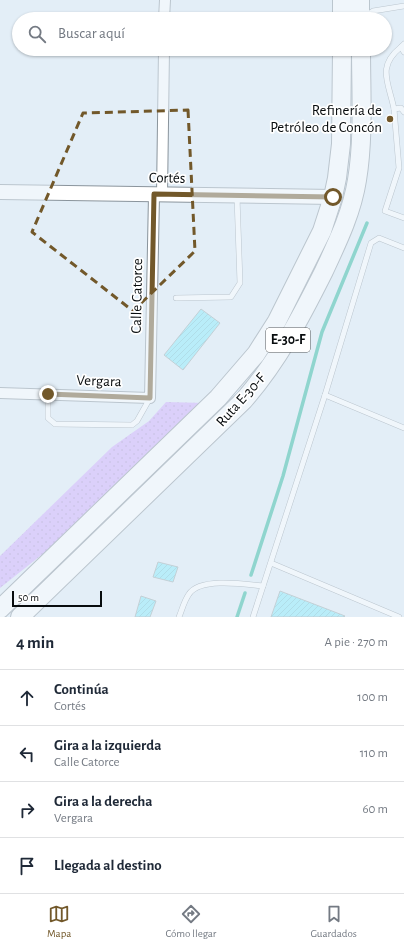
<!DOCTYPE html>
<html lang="es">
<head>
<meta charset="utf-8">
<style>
	:root { --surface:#fff; --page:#f2f2f3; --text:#1f2937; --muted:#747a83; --line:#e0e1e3; --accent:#72582a }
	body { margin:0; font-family:"Alegreya Sans",sans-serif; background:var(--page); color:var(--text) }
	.scale { position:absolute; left:12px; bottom:10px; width:90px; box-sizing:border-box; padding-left:4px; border:2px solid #080c0e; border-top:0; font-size:11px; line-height:14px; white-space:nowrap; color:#080c0e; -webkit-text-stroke:3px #fff; paint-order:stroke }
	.stop { position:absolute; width:12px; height:12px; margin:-9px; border:3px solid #72582a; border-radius:50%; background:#fff }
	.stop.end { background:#72582a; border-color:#fff; box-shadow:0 1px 4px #0008 }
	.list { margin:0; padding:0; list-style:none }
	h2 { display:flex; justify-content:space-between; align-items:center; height:52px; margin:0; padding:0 16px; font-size:17px }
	h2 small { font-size:13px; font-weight:400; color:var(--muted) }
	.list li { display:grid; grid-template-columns:26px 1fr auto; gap:12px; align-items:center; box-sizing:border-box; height:56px; padding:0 16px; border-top:1px solid var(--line) }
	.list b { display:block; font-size:15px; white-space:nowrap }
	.list p { margin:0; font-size:13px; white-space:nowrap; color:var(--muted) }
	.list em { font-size:13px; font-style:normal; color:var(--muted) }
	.icon { flex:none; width:22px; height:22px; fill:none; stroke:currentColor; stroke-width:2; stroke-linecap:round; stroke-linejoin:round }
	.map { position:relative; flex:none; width:404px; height:617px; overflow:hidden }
	.search { position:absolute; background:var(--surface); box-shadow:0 1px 3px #0004; left:12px; right:12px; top:12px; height:44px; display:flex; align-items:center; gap:10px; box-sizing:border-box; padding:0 14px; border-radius:22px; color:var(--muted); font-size:15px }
	.sheet { height:276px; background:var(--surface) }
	nav { display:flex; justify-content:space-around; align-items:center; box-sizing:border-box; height:56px; border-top:1px solid var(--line); background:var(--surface); font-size:11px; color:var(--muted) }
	nav a { display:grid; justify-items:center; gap:2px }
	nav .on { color:var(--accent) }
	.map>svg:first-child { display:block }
</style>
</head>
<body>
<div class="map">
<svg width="404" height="617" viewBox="0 0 404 617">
	<defs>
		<pattern id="grass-dots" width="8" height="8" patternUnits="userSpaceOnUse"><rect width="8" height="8" fill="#d1acfc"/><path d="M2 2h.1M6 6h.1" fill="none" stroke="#b293d7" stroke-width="1.8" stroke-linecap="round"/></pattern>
		<pattern id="building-hatch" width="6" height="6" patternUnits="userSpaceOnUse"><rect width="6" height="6" fill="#86ebfb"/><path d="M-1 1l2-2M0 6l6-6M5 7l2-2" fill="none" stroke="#72c8d6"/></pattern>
	</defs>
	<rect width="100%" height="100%" fill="#e3eef7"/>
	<polygon fill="url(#grass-dots)" points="166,402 207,403 54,545 0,588 0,556 112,447 149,421"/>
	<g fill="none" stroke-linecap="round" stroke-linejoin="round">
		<g stroke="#29b69c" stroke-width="3.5">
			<polyline points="251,575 283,476 322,332 367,223"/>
			<polyline points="237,617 245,593"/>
		</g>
	</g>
	<g fill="url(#building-hatch)" stroke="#9cabad">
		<polygon points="201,309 220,323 183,370 164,355"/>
		<polygon points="158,562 178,567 173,582 153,577"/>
		<polygon points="280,591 345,616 344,617 271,617"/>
		<polygon points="141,596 156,601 150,617 135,617"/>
	</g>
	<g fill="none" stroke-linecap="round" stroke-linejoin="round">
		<defs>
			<g id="lane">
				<polyline points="365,16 373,11 404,6"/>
				<polyline points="404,44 401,47 404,52"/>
				<path d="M 401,47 C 376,67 389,83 394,109 L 401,108 L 404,112"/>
				<polyline points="394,109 399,168 385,211 404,218"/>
				<polyline points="176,298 231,297 240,283 237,197"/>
				<polyline points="48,394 48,418 55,424 132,425 137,421 150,398"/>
				<polyline points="325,395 404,428"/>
				<polyline points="271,563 399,617"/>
				<path d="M 179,617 C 182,610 184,601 189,594 C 200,577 245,584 263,586"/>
				<polyline points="253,617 325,395 371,243 379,238 404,248"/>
			</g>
			<g id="street">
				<polyline points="164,19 165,0"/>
				<polyline points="162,195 164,49"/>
				<polyline points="0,393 150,398 154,195"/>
			</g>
			<polyline id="secondary" points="0,192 333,197"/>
			<g id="highway">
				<polyline points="342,0 342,19"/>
				<polyline points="360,0 360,19"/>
				<polyline points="0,609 218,398 256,354 277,321 322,231 333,197 337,178 341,144 342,49"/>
				<path d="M 20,617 L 244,400 C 278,361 301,317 324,271 C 338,241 352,212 357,180 C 364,138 361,91 361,49"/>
			</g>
		</defs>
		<use href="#lane" stroke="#8a949c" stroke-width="6"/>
		<use href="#street" stroke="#8a949c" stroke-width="12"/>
		<use href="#secondary" stroke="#8a949c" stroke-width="16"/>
		<use href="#highway" stroke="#8a949c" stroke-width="20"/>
		<use href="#lane" stroke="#fff" stroke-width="5"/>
		<use href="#street" stroke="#fff" stroke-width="10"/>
		<use href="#secondary" stroke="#fff" stroke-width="14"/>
		<use href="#highway" stroke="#fff" stroke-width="18"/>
	</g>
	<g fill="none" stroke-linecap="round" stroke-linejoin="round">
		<polyline stroke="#72582a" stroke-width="5" points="48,394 150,398 154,194 333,197"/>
	</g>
	<path d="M0 0H404V617H0ZM 188,110 L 195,251 L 133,311 L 32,232 L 83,113 Z" fill="#e3eef7" fill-opacity=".55" fill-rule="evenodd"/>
	<path fill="none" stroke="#72582a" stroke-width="3" stroke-dasharray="8 5" stroke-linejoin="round" d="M 188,110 L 195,251 L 133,311 L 32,232 L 83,113 Z"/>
	<circle fill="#72582a" stroke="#fff" stroke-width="1.5" cx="390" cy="119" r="4"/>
	<g text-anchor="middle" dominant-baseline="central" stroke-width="3.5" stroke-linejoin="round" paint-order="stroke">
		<rect fill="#fff" stroke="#525556" stroke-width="1" x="266" y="328" width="44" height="24" rx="3"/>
		<g font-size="14" font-weight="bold" fill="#080c0e">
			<text x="288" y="340">E-30-F</text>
		</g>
		<g font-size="15" fill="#080c0e" stroke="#fff" text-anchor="end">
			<text x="382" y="110">Refinería de<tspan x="382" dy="17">Petróleo de Concón</tspan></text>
		</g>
		<g font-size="15" fill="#080c0e" stroke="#fff">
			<text transform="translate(167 178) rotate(1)">Cortés</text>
			<text transform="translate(137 296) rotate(-89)">Calle Catorce</text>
			<text transform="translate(99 381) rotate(2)">Vergara</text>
			<text transform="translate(241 400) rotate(-48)">Ruta E-30-F</text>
		</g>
	</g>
</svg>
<div class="scale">50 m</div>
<div class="stop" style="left:333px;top:197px"></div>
<div class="stop end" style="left:48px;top:394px"></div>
<div class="search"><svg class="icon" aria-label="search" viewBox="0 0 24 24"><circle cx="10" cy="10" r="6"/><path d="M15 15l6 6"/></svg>Buscar aquí</div>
</div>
<section class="sheet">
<h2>4 min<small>A pie · 270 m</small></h2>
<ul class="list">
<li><svg class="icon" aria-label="ahead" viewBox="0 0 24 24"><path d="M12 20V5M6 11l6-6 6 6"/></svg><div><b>Continúa</b><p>Cortés</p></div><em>100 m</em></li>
<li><svg class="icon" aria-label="left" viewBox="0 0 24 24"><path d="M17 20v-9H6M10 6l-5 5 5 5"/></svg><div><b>Gira a la izquierda</b><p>Calle Catorce</p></div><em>110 m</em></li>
<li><svg class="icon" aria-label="right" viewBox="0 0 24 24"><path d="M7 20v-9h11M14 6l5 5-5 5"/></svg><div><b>Gira a la derecha</b><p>Vergara</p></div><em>60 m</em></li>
<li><svg class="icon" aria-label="arrive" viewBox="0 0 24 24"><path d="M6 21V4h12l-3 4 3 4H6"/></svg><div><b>Llegada al destino</b></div></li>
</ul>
</section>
<nav>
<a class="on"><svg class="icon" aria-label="map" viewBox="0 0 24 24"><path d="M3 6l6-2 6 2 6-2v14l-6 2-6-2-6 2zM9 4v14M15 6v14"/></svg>Mapa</a>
<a><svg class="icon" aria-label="directions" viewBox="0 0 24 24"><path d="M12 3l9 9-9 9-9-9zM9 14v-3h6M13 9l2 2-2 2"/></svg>Cómo llegar</a>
<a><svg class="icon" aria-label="saved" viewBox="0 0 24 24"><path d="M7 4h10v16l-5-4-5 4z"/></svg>Guardados</a>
</nav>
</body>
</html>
